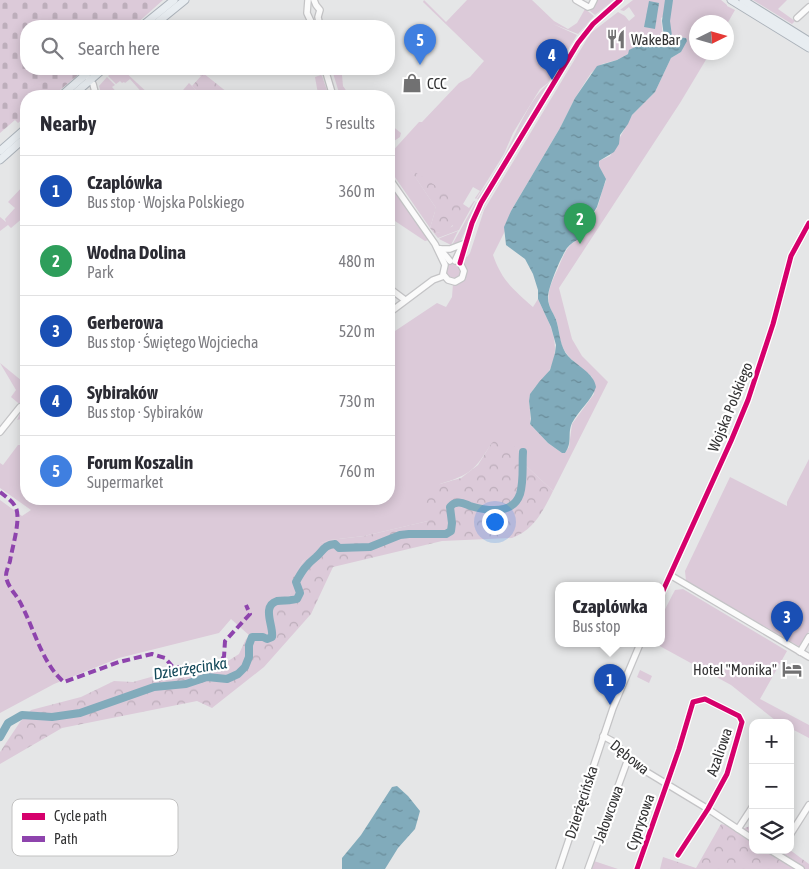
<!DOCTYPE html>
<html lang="en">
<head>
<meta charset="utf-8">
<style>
	:root { --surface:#fff; --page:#f2f2f3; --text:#2b2b33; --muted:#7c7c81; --line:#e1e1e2; --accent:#7c3aed }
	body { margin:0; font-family:"Asap Condensed",sans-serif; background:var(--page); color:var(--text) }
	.controls { position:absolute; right:15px; bottom:15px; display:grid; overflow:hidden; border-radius:10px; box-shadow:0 2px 12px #0003 }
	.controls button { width:45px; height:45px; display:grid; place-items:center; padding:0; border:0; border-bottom:1px solid var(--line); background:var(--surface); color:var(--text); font:25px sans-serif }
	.compass { position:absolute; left:689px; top:15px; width:45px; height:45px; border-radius:50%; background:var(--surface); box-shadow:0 2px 12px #0003; rotate:85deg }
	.you { position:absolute; left:494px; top:521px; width:18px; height:18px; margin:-12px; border:4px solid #fff; border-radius:50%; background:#1a73e8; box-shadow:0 0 0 8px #1a73e833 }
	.badge { display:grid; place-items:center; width:32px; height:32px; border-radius:50%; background:var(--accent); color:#fff; font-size:16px; font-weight:700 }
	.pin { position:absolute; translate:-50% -41px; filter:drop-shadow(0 1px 2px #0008) }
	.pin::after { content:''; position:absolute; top:26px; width:18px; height:15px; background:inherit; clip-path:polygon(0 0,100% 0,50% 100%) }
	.popup { position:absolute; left:555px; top:582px; width:110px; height:65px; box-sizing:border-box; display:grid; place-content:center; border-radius:10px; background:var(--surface); filter:drop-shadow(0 1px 4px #0005); font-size:16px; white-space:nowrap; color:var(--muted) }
	.popup b { font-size:19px; color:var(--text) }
	.popup::after { content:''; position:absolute; left:50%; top:100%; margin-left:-10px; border:10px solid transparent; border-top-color:var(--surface) }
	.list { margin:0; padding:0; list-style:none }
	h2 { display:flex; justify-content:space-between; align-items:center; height:65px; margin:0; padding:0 20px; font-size:21px }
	h2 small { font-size:16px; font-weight:400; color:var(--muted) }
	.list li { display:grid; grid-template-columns:32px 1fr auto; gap:15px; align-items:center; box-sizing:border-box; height:70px; padding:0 20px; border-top:1px solid var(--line) }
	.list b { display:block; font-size:19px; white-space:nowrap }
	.list p { margin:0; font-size:16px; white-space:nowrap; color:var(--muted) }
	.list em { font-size:16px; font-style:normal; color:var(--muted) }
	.icon { flex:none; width:28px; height:28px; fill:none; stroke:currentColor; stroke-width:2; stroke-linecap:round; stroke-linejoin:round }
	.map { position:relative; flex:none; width:809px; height:869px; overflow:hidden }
	.search { position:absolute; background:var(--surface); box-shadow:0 2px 12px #0003; left:20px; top:20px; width:375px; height:55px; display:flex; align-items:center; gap:12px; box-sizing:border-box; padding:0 18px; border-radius:20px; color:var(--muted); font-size:19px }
	.panel { position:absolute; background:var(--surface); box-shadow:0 2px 12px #0003; left:20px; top:90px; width:375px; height:415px; border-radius:20px }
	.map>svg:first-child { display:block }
</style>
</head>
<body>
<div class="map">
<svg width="809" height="869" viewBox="0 0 809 869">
	<defs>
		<pattern id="forest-crowns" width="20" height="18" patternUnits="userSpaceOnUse" patternTransform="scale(1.25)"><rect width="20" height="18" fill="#dccad9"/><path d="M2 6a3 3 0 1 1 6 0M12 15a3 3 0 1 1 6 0" fill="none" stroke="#bdaebb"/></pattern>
		<pattern id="cemetery-stones" width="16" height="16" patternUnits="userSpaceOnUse" patternTransform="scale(1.25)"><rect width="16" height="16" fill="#dccad9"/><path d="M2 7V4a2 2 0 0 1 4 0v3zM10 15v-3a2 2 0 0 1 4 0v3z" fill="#bdaebb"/></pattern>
		<pattern id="water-ripples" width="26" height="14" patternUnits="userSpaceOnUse" patternTransform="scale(1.25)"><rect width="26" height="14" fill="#81abbb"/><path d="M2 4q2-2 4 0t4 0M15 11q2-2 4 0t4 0" fill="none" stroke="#6a8c99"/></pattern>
	</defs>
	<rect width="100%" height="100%" fill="#e5e6e7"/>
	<g fill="#dccad9">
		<polygon points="424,0 446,22 467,0 532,0 554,21 568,29 577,23 585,9 594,16 578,34 553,24 577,35 548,83 540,89 513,133 504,154 476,199 475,198 480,191 473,187 463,204 469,208 474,201 475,201 459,230 438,238 434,233 438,233 453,226 410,169 436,208 430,228 390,170 389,155 419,122 422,122 459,83 470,77 484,61 423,2"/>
		<polygon points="596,0 614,0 595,15 590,11"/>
		<polygon points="616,0 618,0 598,16 556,74 555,73 586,25"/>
		<path d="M 633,0 L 667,0 L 664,16 L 661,18 L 663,37 L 645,42 L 630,50 L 628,54 L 617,60 L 602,64 L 591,73 L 575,98 L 560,128 L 511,211 L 505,231 L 493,255 C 502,281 513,289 533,307 L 538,299 C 548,321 563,344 550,369 C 546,378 536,384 531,393 C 527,401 532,415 530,424 L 548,443 L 562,453 L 565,453 L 569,447 L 572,424 L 594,394 L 592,377 C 581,367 565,357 561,343 C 559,336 559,327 556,320 C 555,316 552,313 551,310 C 544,294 553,280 559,266 C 564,254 567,245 579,239 C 582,227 592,218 597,208 C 601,199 601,190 606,181 L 599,166 L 599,161 L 610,156 L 632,115 L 655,92 L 671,58 L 681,52 L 686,38 L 671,36 L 669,21 L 672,0 L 721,0 L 727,5 L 727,6 L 735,10 L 727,24 L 726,22 L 696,22 L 696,52 L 710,53 L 680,103 L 559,288 L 572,339 L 582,356 L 608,382 L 553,491 L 524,464 L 518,449 L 491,444 C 475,470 470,475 440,484 L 428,521 L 364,536 L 330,540 L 321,543 L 317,550 L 303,561 L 297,571 L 292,581 L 292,590 L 289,597 L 270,601 C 263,613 268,621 271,634 L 269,635 L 263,634 L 250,636 L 231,619 L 219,633 L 119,658 L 54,684 L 0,713 L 0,500 L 22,516 L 31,510 L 0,488 L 0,463 L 3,465 L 18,445 L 23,445 L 26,439 L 26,499 L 389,499 L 389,335 L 437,303 L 446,307 L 452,297 L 453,284 L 460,282 L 463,256 L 467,257 L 470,253 L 484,210 L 587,39 L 592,32 L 618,12 L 625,16 L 629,21 L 635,16 L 629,7 L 624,11 L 620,10 Z"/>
		<polygon points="753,0 787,0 778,9 795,21 792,24"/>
		<polygon points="585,38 485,205 479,218 481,208 576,51"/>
		<polygon points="116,69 122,69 151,96 154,92 158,96 145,96 130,79 125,83 124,82 122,83 120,81 116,84 108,76"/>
		<polygon points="338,71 342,75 343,86 350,96 340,96 333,73"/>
		<polygon points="321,75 322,76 329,96 320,96 318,94 315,77"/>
		<polygon points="107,77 115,85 112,87 120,96 102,96 99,86"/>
		<polygon points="189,83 202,96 178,96"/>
		<path d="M 549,83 L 550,84 L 479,200 L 477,199 C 486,185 496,171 504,156 C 517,133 528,100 549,83 Z"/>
		<polygon points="391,125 401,133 400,137 391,143 389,143 389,127"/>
		<polygon points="26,183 26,219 24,217 11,228 8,225 0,231 0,217 6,222 5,219 15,208 8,202"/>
		<polygon points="389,184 429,240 425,241 389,217"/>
		<polygon points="476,202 478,204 461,240 453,247 452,245"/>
		<polygon points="458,231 451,245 439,239 440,238"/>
		<circle cx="453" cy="272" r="8"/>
		<polygon points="0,363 22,381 26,376 26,423 21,419 17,420 23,407 11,397 16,390"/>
		<polygon points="809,459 809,631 800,647 686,581 685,571 730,477 787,506 787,502"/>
		<polygon points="683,589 787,651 760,699 809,725 809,738 790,728 790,723 780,723 775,720 731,685 656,644 661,644 661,617 675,590"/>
		<polygon points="640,670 652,676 649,683 637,677"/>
	</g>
	<g fill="url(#forest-crowns)">
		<polygon points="191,69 198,69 232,96 202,96 192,86 201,76"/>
		<path d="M 409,168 L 463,204 C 457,218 453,234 434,233 L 430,228 L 436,208 Z"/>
		<path d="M 499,436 L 518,449 L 524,464 L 553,491 C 543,511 534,530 512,538 L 442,541 L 333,567 L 311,614 L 264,667 L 212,708 L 197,701 L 62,728 L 0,764 L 0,752 L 20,722 L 31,710 L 81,697 L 114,681 L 133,682 L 169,672 L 181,673 L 214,670 L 239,654 L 246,639 L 250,636 L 263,634 L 269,635 L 271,633 C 268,620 263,614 270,601 L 289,597 C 292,591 291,587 292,581 C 293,575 299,568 302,563 C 307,555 316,551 321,543 L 330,540 L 364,536 L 428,521 L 422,498 L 440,484 L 461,478 L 478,465 L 491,444 Z"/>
		<polygon points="721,824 742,829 753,825 753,850 790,850 809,864 809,869 660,869 663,857 696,868"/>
		<polygon points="594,861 618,869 588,869"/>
	</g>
	<polygon fill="url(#cemetery-stones)" points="0,0 163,0 134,26 26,26 26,69 85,69 53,96 26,96 26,119 24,118 18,123 15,120 0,133"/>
	<g fill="url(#water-ripples)">
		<polygon points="649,1 659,3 655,29 644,27"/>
		<path d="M 669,36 L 686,38 L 687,41 L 681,52 L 671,58 L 655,92 L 632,115 L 628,124 L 620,135 L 619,144 L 614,152 L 599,161 L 599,166 L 606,179 L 597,207 L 581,233 L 579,239 C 575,241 570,244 567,248 C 561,257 548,287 548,298 C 548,308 555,314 557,323 C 560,334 560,347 568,356 C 577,366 594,373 596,387 C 592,400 579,410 572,423 C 567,434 573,442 565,453 L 562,453 L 548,443 L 530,424 L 531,419 L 529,401 L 530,394 L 539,382 L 550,370 L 555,353 L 556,345 L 551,327 L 538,299 L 538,290 L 533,274 L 525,259 L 506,245 L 504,227 L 511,211 L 560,128 L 575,98 L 597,66 L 617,60 L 628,54 L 629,50 L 645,42 Z"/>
		<polygon points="397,786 408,796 420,811 415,829 398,848 385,869 342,869 342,858 361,835 392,787"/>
	</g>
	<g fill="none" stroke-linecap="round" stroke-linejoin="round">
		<g stroke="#81abbb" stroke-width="8">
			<polyline points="669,0 666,21 669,44"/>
			<path d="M 0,737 L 8,723 L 22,715 L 52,717 L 80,713 L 154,687 L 186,684 L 207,677 L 227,679 L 238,674 L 245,667 L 249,657 L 249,645 L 252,637 L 263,637 L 267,639 L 272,637 C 274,627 261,606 277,601 C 284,600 290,601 297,599 L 300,593 L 296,582 C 302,571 306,565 316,557 C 323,551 324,545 335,544 L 339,548 L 370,547 L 400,535 L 409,534 L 446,534 L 451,531 L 452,523 L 450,507 C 451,506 453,503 456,503 C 461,501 465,504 470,506 C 487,511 513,515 520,494 C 524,481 522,465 523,452"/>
		</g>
		<defs>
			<g id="minor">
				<polyline points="308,0 307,13 313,26"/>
				<polyline points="314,0 316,5 320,10 318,17 320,26"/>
				<polyline points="576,0 588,7 591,6 594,0"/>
				<polyline points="797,18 809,7"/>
				<polyline points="325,69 333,96"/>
				<polyline points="88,78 93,84 96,96"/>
				<polyline points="389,178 435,244 445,265 443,274 448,280 455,282 462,278 464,271 460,263"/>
				<polyline points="439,249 450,249 463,244"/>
				<polyline points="440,249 450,261"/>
				<polyline points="455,261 462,246"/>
				<polyline points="460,263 472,223 481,203 578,43 593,24 620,0"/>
				<polyline points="389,288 405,300"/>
				<polyline points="389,313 433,280 444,276"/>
				<polyline points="0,432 20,407"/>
				<polyline points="670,575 809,657"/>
				<polyline points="661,595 731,441 748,400 773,324 791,256 809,223"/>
				<polyline points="800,652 809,637"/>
				<polyline points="603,736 614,742 637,766 708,809 753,839"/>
				<polyline points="738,829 753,806"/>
				<polyline points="790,835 809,805"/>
				<polyline points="770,850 801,869"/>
				<polyline points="559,869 613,708 640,644"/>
				<polyline points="588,869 628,759"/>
				<polyline points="637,869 679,749 693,702 705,699 739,716 742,722 727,774 708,809 678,855"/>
			</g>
			<g id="major">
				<polyline points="731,0 809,48"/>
				<polyline points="743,0 809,41"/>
				<polyline points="142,26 174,0"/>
				<polyline points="153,26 185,0"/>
				<polyline points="61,96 92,69"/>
				<polyline points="72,96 103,69"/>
				<polyline points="0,151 26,128"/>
				<polyline points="0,160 26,137"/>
			</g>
		</defs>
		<use href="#minor" stroke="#c4c4c6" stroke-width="8"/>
		<use href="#major" stroke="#abb2ba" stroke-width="9"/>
		<use href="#minor" stroke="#fbfbfb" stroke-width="5.5"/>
		<use href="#major" stroke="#e8edf1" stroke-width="7"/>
		<path stroke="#8e44ad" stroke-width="4" stroke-dasharray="8 4" stroke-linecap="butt" d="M 0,492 C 6,497 13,501 16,508 C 21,520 12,548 10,561 C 9,565 6,571 6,576 C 7,587 18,596 22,606 C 34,629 43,665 64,682 L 119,662 L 152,654 L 165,658 L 172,666 L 189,669 L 207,668 L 216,664 L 224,657 L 225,641 L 250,614 L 246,605"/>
		<defs>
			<g id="cycleway">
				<polyline points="460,263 472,223 481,203 578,43 593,24 620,0"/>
				<polyline points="661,595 731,441 748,400 773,324 791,256 809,223"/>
				<polyline points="637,869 679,749 693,702 705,699 739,716 742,722 727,774 708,809 678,855"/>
			</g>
		</defs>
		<use href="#cycleway" stroke="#fff" stroke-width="8"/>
		<use href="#cycleway" stroke="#d6006c" stroke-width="5"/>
	</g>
	<defs>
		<symbol id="restaurant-bare" viewBox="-9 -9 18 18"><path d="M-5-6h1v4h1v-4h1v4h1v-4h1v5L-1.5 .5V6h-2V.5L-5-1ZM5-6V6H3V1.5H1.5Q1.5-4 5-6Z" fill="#717172" stroke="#fff" stroke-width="2.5" paint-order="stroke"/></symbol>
		<symbol id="shop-bare" viewBox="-9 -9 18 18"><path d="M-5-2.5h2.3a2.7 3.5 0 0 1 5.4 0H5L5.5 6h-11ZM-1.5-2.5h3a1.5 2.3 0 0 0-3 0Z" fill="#717172" stroke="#fff" stroke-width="2.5" paint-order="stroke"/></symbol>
		<symbol id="hotel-bare" viewBox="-9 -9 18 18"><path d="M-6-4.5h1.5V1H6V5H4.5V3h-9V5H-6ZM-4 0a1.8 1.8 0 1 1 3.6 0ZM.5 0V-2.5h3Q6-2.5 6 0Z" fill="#717172" stroke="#fff" stroke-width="2.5" paint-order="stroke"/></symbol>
	</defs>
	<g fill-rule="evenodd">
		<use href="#restaurant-bare" x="602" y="25" width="28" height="28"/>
		<use href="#shop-bare" x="398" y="69" width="28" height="28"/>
		<use href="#hotel-bare" x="778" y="655" width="28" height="28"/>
	</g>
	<g text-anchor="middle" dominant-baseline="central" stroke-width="4.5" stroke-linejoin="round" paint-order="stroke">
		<g font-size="15" fill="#323233" stroke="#fff" text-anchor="start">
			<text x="631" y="39">WakeBar</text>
			<text x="427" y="83">CCC</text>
			<text x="777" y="669" text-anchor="end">Hotel "Monika"</text>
		</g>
		<g font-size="15" fill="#323233" stroke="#fff">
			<text transform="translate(730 407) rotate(-68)">Wojska Polskiego</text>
			<text transform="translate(719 752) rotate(-71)">Azaliowa</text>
			<text transform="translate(630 757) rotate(39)">Dębowa</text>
			<text transform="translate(581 802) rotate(-72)">Dzierżęcińska</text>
			<text transform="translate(608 814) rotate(-70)">Jałowcowa</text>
			<text transform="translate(640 822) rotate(-71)">Cyprysowa</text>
		</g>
		<g font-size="16" font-style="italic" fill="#14495a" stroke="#fff">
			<text transform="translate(190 668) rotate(-9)">Dzierżęcinka</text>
		</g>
	</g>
	<rect x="12" y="799" width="166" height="57" rx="8" fill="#fff" stroke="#c2c2c2" stroke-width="1"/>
	<rect x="22" y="813" width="23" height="7" fill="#d6006c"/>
	<rect x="22" y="836" width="23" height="6" fill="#8e44ad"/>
	<g font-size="14" fill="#323233">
		<text x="54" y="821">Cycle path</text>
		<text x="54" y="844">Path</text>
	</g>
</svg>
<div class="controls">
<button>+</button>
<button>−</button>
<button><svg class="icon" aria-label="layers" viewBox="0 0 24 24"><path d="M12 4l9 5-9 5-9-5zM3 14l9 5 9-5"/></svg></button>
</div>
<svg class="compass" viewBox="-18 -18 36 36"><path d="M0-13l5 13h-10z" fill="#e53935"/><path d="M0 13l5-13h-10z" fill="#7c7c81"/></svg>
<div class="you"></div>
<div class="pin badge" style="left:610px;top:705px;background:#1a4fb4">1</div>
<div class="popup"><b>Czaplówka</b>Bus stop</div>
<div class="pin badge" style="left:580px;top:244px;background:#2e9e5b">2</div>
<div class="pin badge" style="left:787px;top:642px;background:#1a4fb4">3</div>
<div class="pin badge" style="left:552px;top:80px;background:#1a4fb4">4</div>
<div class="pin badge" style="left:420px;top:65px;background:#3f7fe0">5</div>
<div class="search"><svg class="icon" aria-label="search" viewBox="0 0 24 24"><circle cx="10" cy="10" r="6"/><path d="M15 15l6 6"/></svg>Search here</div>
<section class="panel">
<h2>Nearby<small>5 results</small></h2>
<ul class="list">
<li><span class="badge" style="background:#1a4fb4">1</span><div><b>Czaplówka</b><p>Bus stop · Wojska Polskiego</p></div><em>360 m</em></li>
<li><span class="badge" style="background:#2e9e5b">2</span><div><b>Wodna Dolina</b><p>Park</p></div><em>480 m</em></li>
<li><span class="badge" style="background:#1a4fb4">3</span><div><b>Gerberowa</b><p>Bus stop · Świętego Wojciecha</p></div><em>520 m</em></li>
<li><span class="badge" style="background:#1a4fb4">4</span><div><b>Sybiraków</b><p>Bus stop · Sybiraków</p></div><em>730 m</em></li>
<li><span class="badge" style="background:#3f7fe0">5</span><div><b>Forum Koszalin</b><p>Supermarket</p></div><em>760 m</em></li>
</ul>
</section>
</div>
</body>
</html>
